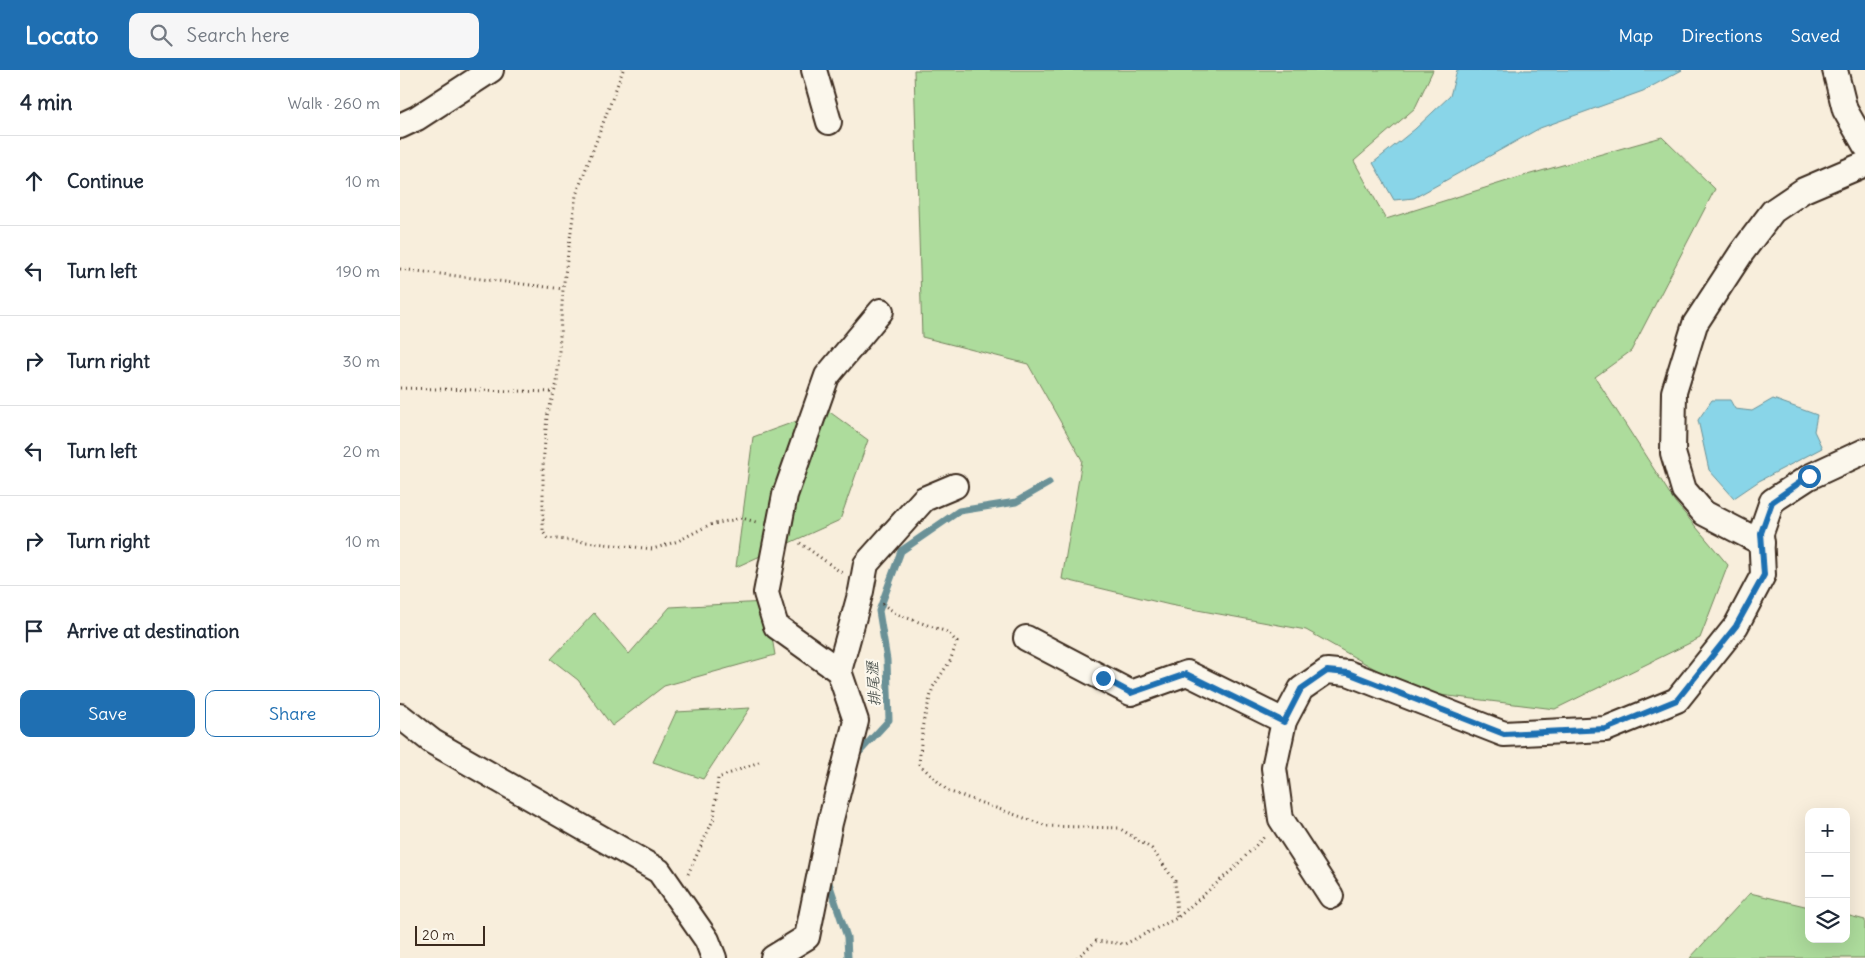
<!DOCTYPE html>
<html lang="en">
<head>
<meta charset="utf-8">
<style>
	:root { --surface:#fff; --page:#f6f6f7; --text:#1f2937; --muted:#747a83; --line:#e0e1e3; --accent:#1f6fb2 }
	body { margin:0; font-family:Delius,"LXGW WenKai TC",sans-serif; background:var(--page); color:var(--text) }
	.controls { position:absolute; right:15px; bottom:15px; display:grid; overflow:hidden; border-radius:10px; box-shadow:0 5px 20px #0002 }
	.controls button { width:45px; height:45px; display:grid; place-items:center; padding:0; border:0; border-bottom:1px solid var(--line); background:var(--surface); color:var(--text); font:25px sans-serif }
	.scale { position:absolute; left:15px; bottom:12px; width:70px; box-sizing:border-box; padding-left:5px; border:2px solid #3b2a1e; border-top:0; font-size:14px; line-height:18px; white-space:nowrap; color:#3b2a1e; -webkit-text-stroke:4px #fbf7ec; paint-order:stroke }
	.stop { position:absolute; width:15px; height:15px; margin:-11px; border:4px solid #1f6fb2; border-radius:50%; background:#fff }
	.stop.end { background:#1f6fb2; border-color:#fff; box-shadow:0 1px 5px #0008 }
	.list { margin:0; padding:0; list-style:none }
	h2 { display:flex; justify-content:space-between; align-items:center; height:65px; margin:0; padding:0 20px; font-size:21px }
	h2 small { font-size:16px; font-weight:400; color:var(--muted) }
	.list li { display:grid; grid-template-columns:32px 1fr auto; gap:15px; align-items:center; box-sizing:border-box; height:90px; padding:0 20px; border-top:1px solid var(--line) }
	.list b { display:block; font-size:19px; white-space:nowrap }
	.list em { font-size:16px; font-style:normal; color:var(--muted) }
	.actions { display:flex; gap:10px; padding:15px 20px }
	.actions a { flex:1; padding:11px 0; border:1px solid var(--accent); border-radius:10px; text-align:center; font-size:18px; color:var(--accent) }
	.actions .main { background:var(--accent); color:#fff }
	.icon { flex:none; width:28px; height:28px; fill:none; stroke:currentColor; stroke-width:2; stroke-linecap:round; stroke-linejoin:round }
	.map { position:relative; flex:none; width:1465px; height:888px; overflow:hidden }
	header { display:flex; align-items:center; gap:30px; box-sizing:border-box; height:70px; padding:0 25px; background:var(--accent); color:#fff }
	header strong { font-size:24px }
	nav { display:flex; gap:28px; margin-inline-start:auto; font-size:18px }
	.search { width:350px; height:45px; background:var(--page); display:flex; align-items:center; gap:12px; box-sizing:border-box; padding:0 18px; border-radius:10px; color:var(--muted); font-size:19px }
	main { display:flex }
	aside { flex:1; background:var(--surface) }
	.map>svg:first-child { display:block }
</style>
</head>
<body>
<header>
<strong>Locato</strong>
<div class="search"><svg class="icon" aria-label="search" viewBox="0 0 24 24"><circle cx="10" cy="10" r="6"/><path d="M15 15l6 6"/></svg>Search here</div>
<nav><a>Map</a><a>Directions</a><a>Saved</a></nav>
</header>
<main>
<aside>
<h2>4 min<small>Walk · 260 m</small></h2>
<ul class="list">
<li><svg class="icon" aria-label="ahead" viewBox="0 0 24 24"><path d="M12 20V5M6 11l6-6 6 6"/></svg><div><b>Continue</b></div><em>10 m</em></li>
<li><svg class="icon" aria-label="left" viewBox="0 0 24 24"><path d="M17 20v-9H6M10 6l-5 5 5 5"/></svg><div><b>Turn left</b></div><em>190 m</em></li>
<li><svg class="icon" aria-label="right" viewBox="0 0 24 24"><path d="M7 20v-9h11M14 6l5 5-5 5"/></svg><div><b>Turn right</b></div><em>30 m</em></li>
<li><svg class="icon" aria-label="left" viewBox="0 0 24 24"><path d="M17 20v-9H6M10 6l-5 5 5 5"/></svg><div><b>Turn left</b></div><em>20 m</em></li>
<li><svg class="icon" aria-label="right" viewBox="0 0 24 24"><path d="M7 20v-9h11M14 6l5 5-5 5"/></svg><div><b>Turn right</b></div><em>10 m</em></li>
<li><svg class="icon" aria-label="arrive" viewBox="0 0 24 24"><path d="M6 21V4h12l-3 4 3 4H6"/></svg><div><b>Arrive at destination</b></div></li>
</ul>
<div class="actions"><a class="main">Save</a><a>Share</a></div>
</aside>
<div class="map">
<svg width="1465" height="888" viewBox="0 0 1465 888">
	<rect width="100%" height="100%" fill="#f8eedc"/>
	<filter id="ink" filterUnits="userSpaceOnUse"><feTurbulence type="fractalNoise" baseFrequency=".02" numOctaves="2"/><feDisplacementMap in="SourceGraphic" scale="10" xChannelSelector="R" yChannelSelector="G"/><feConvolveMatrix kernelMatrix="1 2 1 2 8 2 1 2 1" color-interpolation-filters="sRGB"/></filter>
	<g filter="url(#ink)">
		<g fill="#addc9c" stroke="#74835d">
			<polygon points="514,0 1033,0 1015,38 954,91 986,149 1120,107 1262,67 1315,119 1231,281 1195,307 1275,432 1328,495 1300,568 1155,639 1016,622 906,560 770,535 662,509 682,390 628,294 522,267"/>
			<polygon points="427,340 468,370 440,450 336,497 353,367"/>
			<polygon points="366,532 375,585 264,616 212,656 178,610 151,589 194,543 229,584 270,537"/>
			<polygon points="350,638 303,709 253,692 276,642"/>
			<polygon points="1350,823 1409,837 1409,869 1446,869 1446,845 1465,850 1465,888 1290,888"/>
		</g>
		<g fill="#89d5e8" stroke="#6a9197">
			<polygon points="1057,0 1282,0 1243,21 1140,58 1014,128 994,130 973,93 1015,59 1050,26"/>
			<polygon points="1373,329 1417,345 1414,361 1422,378 1359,411 1334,428 1309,400 1298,350 1312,330 1330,330 1335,339 1352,341"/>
		</g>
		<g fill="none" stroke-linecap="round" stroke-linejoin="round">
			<g stroke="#6a9197" stroke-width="7">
				<polyline points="455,687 489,650 487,590 479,541 501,481 559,441 616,432 649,413"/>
				<polyline points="427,807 447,867 448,888"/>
			</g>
			<defs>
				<g id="minor">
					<polyline points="414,0 429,52"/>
					<polyline points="1435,0 1445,40 1465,75"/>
					<polyline points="0,56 17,48 91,0"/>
					<polyline points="1362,473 1304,443 1284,420 1273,383 1274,322 1295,254 1342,182 1373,141 1404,120 1465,94"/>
					<polyline points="626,568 731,623 787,603 884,651"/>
					<polyline points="439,601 461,521 466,494 524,429 555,416"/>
					<polyline points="0,646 33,672 259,801 307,870 314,888"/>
					<polyline points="931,826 881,749 874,698 884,651 901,619 927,601 948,603 1104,664 1206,659 1277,630 1336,556 1363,505 1361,463 1372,431 1409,407 1465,381"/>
					<polyline points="373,888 407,867 430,753 456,651 439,601 376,556 366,523 385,425 427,306 481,241"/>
				</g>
			</defs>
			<use href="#minor" stroke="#3b2a1e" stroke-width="28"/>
			<g stroke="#3b2a1e" stroke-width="3" stroke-dasharray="1 4" stroke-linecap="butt">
				<polyline points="223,0 176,125 163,219 157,313 147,346 143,395 143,462 147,468 253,479 278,471 309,455 342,448 356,452"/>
				<polyline points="0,199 163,219"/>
				<polyline points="0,318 154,322"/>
				<polyline points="400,473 442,503"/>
				<polyline points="482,534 499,545 547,562 557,572 550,591 533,617 523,653 519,694 548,721 647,756 719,758 752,779 775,811 777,848"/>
				<polyline points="288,804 314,748 318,708 359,692"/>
				<polyline points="677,888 696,871 725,874 777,848 832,800 865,766"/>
			</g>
			<use href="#minor" stroke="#fbf7ec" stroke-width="24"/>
		</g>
	</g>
	<g fill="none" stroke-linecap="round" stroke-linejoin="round" filter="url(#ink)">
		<polyline stroke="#1f6fb2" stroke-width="6" points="703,608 731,623 786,604 884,652 901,619 927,601 948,603 1104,664 1206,659 1277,630 1336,556 1364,505 1361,463 1372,432 1409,406"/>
	</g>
	<g text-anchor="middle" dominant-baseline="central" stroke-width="4.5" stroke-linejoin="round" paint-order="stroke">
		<g font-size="15" font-style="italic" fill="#4e5550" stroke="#fbf7ec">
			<text transform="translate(473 614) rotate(-93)">排尾瀝</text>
		</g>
	</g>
</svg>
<div class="controls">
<button>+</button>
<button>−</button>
<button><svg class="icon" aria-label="layers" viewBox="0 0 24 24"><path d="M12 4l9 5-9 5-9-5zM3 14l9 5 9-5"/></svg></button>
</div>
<div class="scale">20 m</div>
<div class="stop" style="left:1409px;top:406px"></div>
<div class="stop end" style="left:703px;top:608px"></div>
</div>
</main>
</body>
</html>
